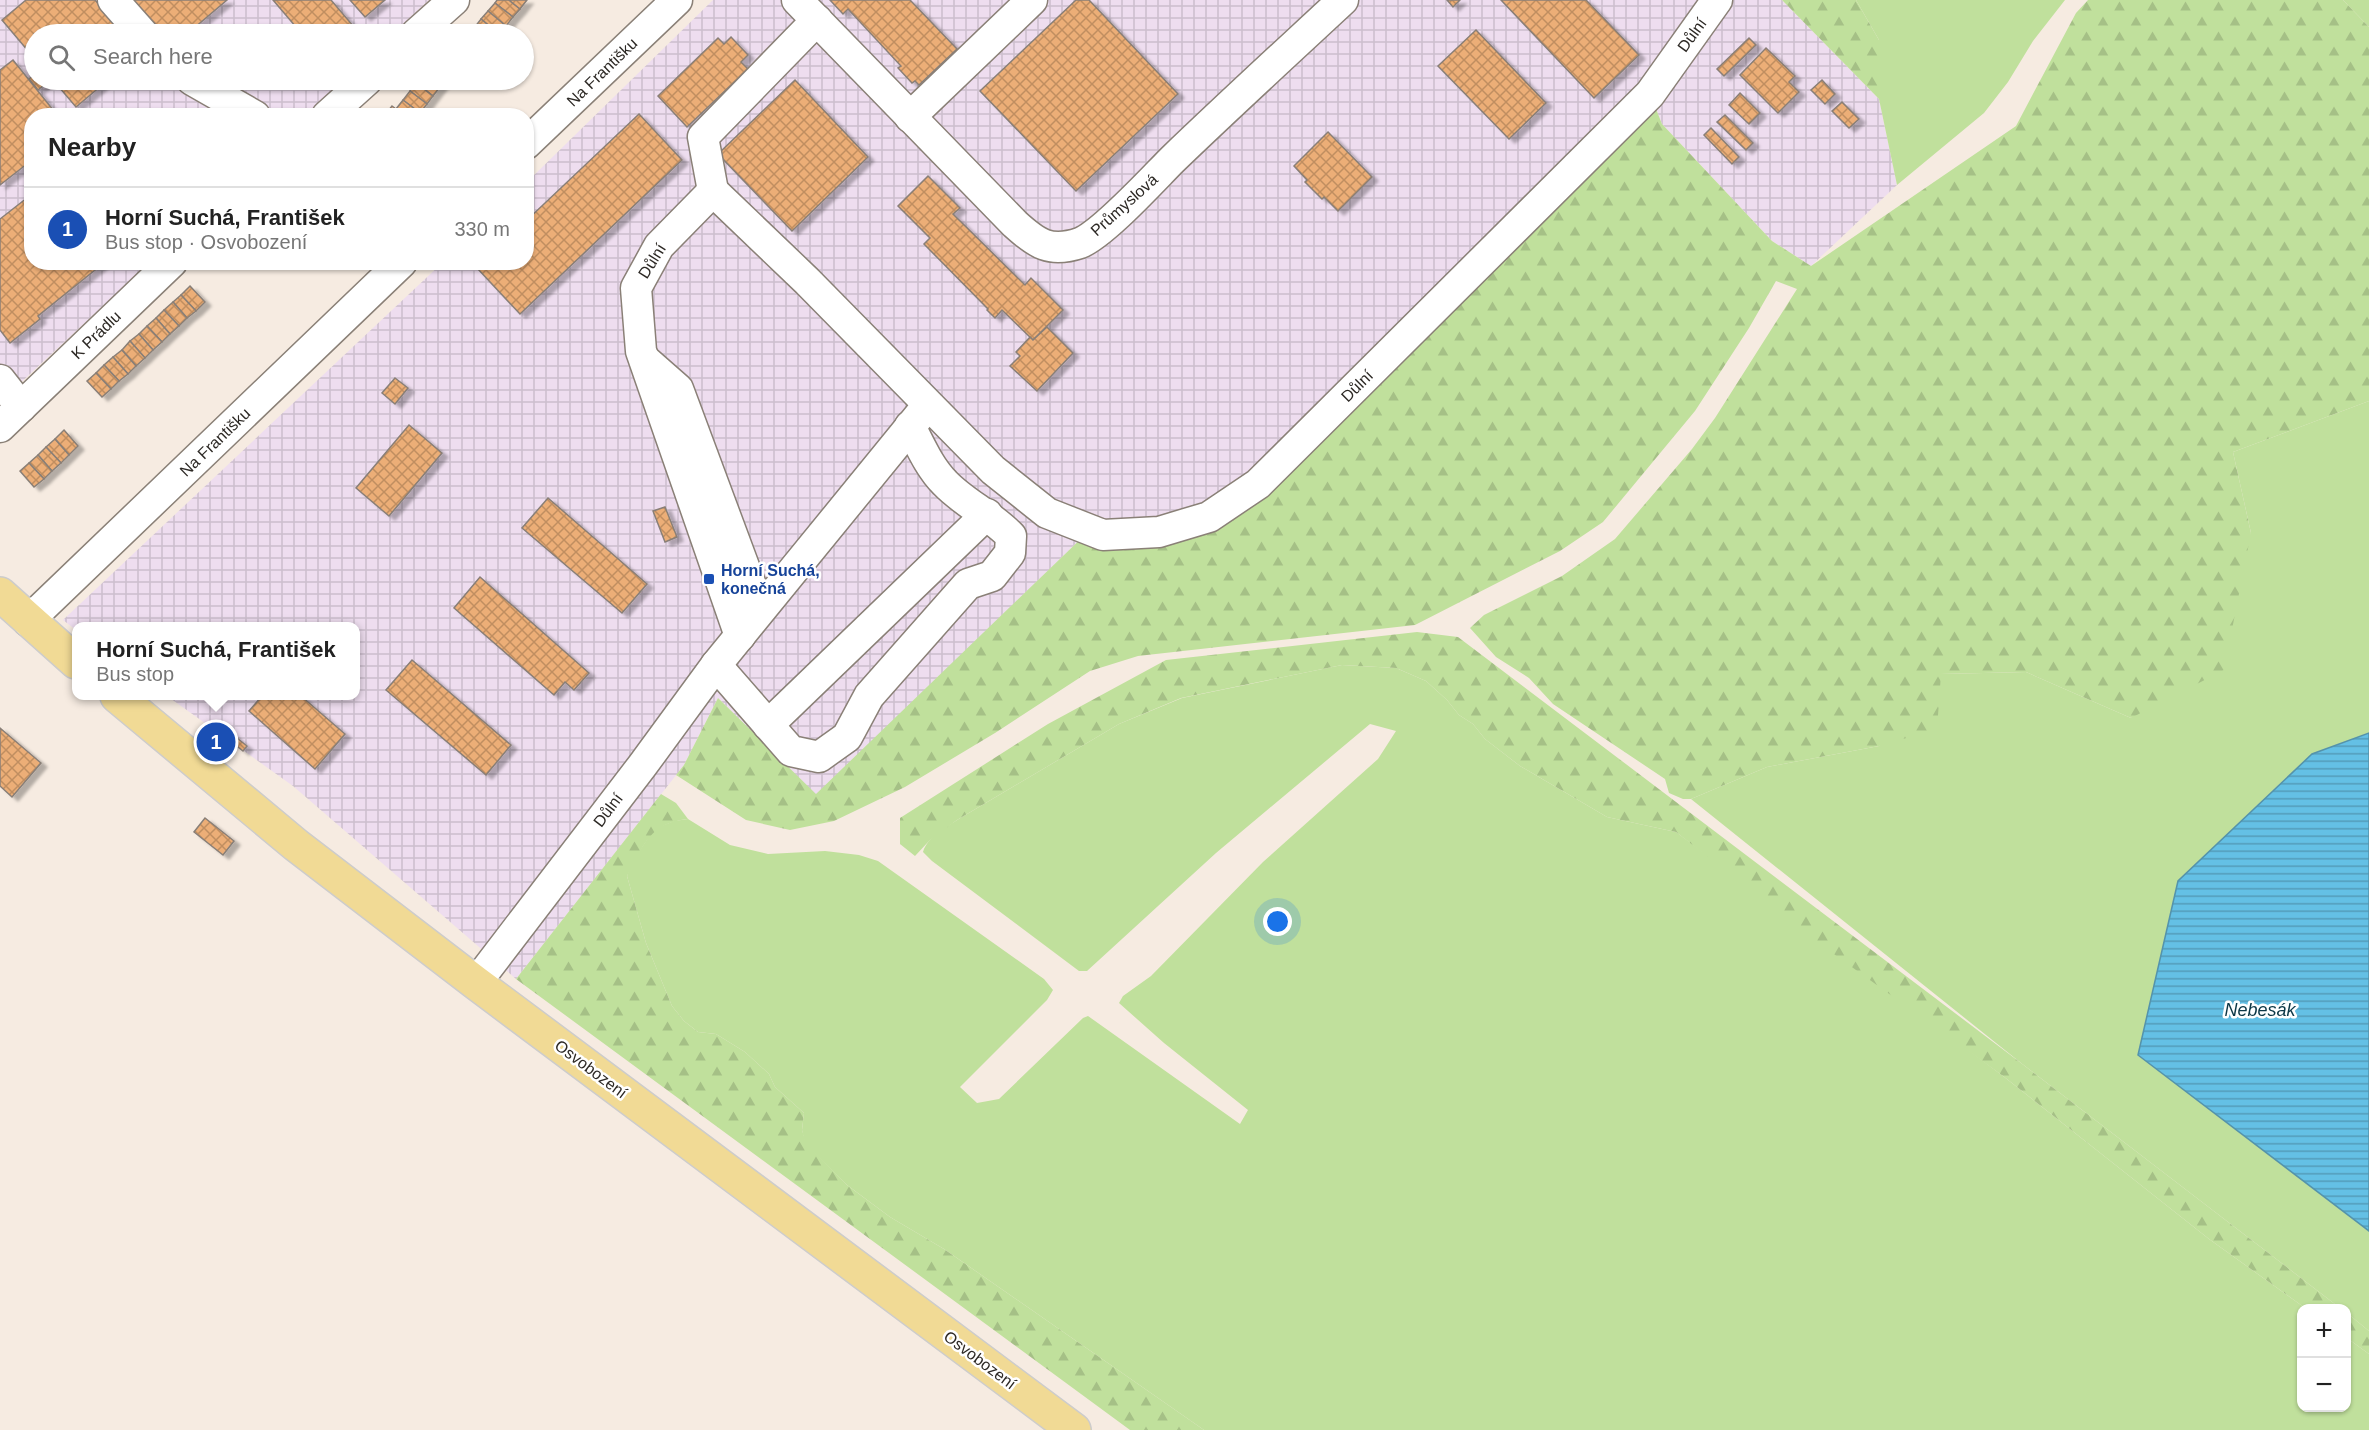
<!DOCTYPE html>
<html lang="en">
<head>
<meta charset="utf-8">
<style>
	:root { --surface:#fff; --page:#f2f2f2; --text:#222; --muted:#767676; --line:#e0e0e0; --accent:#d93025 }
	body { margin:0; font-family:Arial,sans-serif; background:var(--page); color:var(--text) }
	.controls { position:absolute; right:18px; bottom:18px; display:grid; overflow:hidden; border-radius:12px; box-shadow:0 2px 4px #0004 }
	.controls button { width:54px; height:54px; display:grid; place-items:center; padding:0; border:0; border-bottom:2px solid var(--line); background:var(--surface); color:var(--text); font:30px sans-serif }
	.you { position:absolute; left:1278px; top:922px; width:21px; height:21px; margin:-15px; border:4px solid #fff; border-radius:50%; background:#1a73e8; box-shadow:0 0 0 9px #1a73e833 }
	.badge { display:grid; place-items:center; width:39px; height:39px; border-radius:50%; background:var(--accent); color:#fff; font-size:20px; font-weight:700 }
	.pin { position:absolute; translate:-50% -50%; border:3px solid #fff; box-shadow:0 2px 6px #0006 }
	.popup { position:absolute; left:72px; top:622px; width:288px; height:78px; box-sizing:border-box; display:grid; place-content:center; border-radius:12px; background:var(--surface); filter:drop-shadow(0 2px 4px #0005); font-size:20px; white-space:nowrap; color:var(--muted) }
	.popup b { font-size:22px; color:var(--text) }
	.popup::after { content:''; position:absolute; left:50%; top:100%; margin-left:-12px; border:12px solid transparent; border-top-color:var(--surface) }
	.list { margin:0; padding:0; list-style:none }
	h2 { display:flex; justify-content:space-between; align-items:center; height:78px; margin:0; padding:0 24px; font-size:26px }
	h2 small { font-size:20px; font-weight:400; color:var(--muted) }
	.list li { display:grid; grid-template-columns:39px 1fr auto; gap:18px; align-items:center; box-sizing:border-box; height:84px; padding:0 24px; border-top:2px solid var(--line) }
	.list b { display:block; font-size:22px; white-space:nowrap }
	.list p { margin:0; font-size:20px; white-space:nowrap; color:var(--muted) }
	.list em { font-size:20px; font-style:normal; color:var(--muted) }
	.icon { flex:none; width:33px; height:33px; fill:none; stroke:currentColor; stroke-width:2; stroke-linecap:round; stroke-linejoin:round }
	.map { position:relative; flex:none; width:2369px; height:1430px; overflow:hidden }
	.search { position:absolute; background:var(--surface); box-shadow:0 2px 4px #0004; left:24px; top:24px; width:510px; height:66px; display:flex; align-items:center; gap:15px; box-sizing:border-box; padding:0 21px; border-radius:33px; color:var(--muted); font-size:22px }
	.panel { position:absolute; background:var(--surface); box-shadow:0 2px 4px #0004; left:24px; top:108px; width:510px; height:162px; border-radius:24px }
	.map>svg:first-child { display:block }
</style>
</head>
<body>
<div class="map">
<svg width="2369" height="1430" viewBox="0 0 2369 1430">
	<defs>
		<pattern id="industrial-grid" width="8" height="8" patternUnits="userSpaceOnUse" patternTransform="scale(1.5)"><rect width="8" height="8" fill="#eeddef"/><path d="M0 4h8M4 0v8" fill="none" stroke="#ccbecd"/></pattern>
		<pattern id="forest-firs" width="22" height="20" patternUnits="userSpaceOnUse" patternTransform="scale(1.5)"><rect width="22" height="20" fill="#c0e09c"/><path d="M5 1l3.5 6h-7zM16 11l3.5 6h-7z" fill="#a5c086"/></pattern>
		<pattern id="water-rules" width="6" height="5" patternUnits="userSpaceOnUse" patternTransform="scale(1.5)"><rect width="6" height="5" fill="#64c0e5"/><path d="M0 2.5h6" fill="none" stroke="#539cb9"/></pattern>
		<pattern id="building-cross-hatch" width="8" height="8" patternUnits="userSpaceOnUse" patternTransform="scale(1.5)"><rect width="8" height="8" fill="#ecae77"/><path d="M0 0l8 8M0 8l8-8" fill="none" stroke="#c08e61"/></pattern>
		<filter id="shadow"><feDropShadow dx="6" dy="4" stdDeviation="1.5" flood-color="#0004"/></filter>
	</defs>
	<rect width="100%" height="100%" fill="#f6ebe1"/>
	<g fill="url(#industrial-grid)">
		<polygon points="0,0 429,0 392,34 34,34 34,80 344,80 306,115 32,116 32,262 149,263 0,402"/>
		<polygon points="713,0 1782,0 1879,99 1897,185 1811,266 1772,241 1662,124 1650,94 1209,517 1090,530 816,795 718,698 684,765 516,979 293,786 167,696 356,696 356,626 76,626 76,630 63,620 442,263 526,262 527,182"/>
	</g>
	<g fill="#c0e09c">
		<polygon points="1856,0 2065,0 2033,41 2008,82 1984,113 1897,185 1879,99 1879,40"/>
		<polygon points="2343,0 2369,0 2369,27"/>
		<polygon points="2369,401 2369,733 2312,754 2138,1055 2369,1231 2369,1331 2347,1313 2346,1308 2340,1308 2021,1063 1691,799 1767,767 1879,746 1940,674 2026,672 2131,718 2251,533 2233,452"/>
		<path d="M 1342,665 L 1396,668 L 1426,681 L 1447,700 L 1459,715 L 1473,724 L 1485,739 L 1520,766 L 1607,817 L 1676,832 L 2003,1076 L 2209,1239 L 2305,1308 L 2302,1308 L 2302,1408 L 2346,1408 L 2347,1338 L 2369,1354 L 2369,1430 L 1204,1430 L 944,1249 L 890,1217 L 847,1185 L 805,1143 L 802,1130 L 804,1113 L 775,1087 L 769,1074 L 745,1052 L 716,1034 L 698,1032 L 684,1021 L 672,1006 L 646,943 L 627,876 L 632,862 L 654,829 L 674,821 L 688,819 L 730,845 L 768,854 L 825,851 L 859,855 L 878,861 L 1044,979 L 1053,990 L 1047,1000 L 960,1087 L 977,1103 L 999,1099 L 1083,1018 L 1088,1016 L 1240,1124 L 1248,1110 L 1164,1043 L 1119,1003 L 1123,996 L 1151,976 L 1263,862 L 1378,759 L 1396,731 L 1370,724 L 1216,853 L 1087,971 L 1079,971 L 932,861 L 923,852 C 928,836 944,829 957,820 L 1119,724 L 1182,698 Z"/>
	</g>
	<g fill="url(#forest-firs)">
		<polygon points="1782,0 1856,0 1879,40 1879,99"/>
		<polygon points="2088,0 2343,0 2369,27 2369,401 2233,452 2251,533 2224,670 2131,718 2026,672 1941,674 1937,729 1879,746 1767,767 1691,799 1683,799 1669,793 1665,779 1553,704 1529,678 1496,657 1470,628 1484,615 1562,576 1615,539 1692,449 1715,418 1797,289 1776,281 1749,328 1695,411 1603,522 1560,551 1415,625 1138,656 1090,671 995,733 905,787 834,821 790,830 746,820 676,775 684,765 718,698 816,794 1090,530 1209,517 1650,94 1662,124 1772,241 1811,266 2016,126 2076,13"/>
		<polygon points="1417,632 1458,637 2021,1063 2340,1308 2305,1308 2209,1239 2003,1076 1813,939 1676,832 1607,817 1520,766 1485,739 1473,724 1459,715 1447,700 1426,681 1396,668 1342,665 1181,698 1119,724 957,820 930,840 915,856 900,844 900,818 1048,724 1166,660"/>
		<path d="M 661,794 L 676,803 L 688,819 C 648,824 645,844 627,876 L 646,943 L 672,1006 L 684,1021 L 698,1032 L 716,1034 L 745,1052 L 769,1074 L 775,1087 L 804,1113 L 802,1130 L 806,1143 L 847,1185 L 890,1217 L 944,1249 L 1204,1430 L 1130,1430 L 516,979 Z"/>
		<polygon points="2347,1313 2369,1331 2369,1354 2347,1338"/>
	</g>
	<polygon fill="url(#water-rules)" stroke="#5493ab" stroke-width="1.5" points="2369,733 2369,1231 2138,1055 2178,881 2312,754"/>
	<g fill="url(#building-cross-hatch)" stroke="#897f77" stroke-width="1.5" filter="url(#shadow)">
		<polygon points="26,0 95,0 125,34 34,34 34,58 2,20"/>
		<polygon points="126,0 227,0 187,34 156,34"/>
		<polygon points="273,0 331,0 360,34 302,34"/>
		<polygon points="350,0 385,0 365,17"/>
		<polygon points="497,0 509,0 520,9 513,17 495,3"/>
		<polygon points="509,0 527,0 520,9"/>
		<polygon points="830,0 910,0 957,49 919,85 915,81 912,83 898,68 901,66 848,9 843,14"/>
		<polygon points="1076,0 1089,0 1178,94 1076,191 980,91"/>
		<polygon points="1447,0 1460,0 1453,7"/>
		<polygon points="1501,0 1586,0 1639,55 1594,98"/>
		<polygon points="495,3 513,17 506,26 488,11"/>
		<polygon points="488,11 506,26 499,34 481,19"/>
		<polygon points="481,19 499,34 482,34 474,28"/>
		<polygon points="470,25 482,34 463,34"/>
		<polygon points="1476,30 1546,103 1509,139 1438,66"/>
		<polygon points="731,37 748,55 741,62 748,69 687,127 658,96 718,38 724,44"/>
		<polygon points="1749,38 1756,45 1724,76 1717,69"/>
		<polygon points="1766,48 1795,76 1789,82 1799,92 1778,113 1740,75"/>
		<polygon points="13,60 58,116 32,116 32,160 0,185 0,70"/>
		<polygon points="34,75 34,80 50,80 38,90 29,79"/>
		<polygon points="53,80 108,80 76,107"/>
		<polygon points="418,80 431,80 440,87 433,96 416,83"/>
		<polygon points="431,80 446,80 440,87"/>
		<polygon points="795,80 868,157 792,231 718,154"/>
		<polygon points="1822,80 1835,94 1825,104 1811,90"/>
		<polygon points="416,83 433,96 427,104 410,91"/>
		<polygon points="410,91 427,104 420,113 403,100"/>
		<polygon points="1740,93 1760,113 1749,124 1729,105"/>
		<polygon points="403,100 420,113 418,116 404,116 396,109"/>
		<polygon points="1842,102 1859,119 1849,128 1832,111"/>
		<polygon points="392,106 396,109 404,116 384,116"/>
		<polygon points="639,114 682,160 520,314 477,268 483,262 526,262 526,221"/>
		<polygon points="1725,115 1753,143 1746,150 1717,122"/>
		<polygon points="1711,128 1739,157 1732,164 1704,135"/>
		<polygon points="1328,132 1372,177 1338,211 1324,197 1322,199 1305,182 1307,180 1294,166"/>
		<polygon points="928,176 960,208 953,214 1025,285 1031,278 1063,310 1033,340 1002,310 995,318 987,310 988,309 924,244 930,238 898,206"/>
		<polygon points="32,194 32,262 105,262 38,316 40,319 10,343 0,330 0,219"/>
		<polygon points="190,286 205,302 196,311 181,295"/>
		<polygon points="181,295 196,311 187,318 173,302"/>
		<polygon points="173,302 187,318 179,326 164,310"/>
		<polygon points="164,310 179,326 170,334 156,318"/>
		<polygon points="156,318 170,334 162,342 147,326"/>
		<polygon points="147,326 162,342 153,350 139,334"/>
		<polygon points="1047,327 1073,353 1037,391 1010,366 1020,356 1016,352 1030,337 1033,340"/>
		<polygon points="139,334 153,350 145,358 130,341"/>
		<polygon points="130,341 145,358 136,366 122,350"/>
		<polygon points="122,350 136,366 128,374 113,357"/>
		<polygon points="113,357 128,374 119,381 104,365"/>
		<polygon points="104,365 119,381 111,389 96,373"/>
		<polygon points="96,373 111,389 102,397 87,381"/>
		<polygon points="395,378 408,388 395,404 382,393"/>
		<polygon points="409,425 442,453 389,516 356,488"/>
		<polygon points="64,430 78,446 69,455 55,439"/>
		<polygon points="55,439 69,455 61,463 46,447"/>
		<polygon points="46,447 61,463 52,471 38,455"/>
		<polygon points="38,455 52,471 44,479 29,463"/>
		<polygon points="29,463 44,479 34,487 20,471"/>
		<polygon points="548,498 647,584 622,613 522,528"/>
		<polygon points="665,507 677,537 665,542 653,511"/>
		<polygon points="480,577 589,673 574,690 565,682 554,695 454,608"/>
		<polygon points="412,660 511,745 486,775 386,690"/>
		<polygon points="262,696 301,696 345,734 315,769 249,711"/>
		<polygon points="222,726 247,746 243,751 218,731"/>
		<polygon points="0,728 41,763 12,797 0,786"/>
		<polygon points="205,818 234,841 223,855 194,832"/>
	</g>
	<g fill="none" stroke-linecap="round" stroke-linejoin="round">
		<defs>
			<g id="minor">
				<polyline points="113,0 143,34"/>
				<path d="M 797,0 L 1015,224 C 1037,244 1050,253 1080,243 C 1103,234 1153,179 1172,160 C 1228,106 1286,53 1343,0"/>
				<polyline points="416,34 454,0"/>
				<polyline points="192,80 255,116"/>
				<polyline points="327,116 367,80"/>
				<polyline points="910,117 1032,0"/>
				<polyline points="526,144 677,0"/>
				<polyline points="713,191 807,281 993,470 1047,513 1103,535 1159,532 1209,517 1258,484 1650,94 1717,0"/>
				<polyline points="713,191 659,246 636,288 641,351 740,636"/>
				<polyline points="713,191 703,137 817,20"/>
				<polyline points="645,360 678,389 752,588 742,628"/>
				<polyline points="0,380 21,407"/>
				<polyline points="0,427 172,262"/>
				<polyline points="28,621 402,262"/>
				<path d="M 716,665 L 791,751 L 819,757 L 847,737 L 869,696 L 968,584 L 992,576 L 1010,553 L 1011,536 C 991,515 964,503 945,483 C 929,467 920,445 910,426"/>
				<polyline points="768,725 987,514"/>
				<polyline points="476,983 642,766 716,665 928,405"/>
			</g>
			<g id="major">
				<polyline points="0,594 76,662"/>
				<polyline points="117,696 296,845 476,983 1074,1430"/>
			</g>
		</defs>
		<use href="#minor" stroke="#8a8077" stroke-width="33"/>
		<use href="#major" stroke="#cdcccb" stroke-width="36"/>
		<use href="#minor" stroke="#fff" stroke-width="30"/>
		<use href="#major" stroke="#f1da95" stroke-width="33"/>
	</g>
	<rect fill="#1a4fb4" stroke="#fff" stroke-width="2" x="703" y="573" width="12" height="12" rx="3"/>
	<g text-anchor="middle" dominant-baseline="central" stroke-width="5" stroke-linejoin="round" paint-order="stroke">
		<g font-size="16" fill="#2d2925" stroke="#fff">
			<text transform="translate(1692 35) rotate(-54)">Důlní</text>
			<text transform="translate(602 72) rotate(-44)">Na Františku</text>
			<text transform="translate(1124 205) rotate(-42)">Průmyslová</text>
			<text transform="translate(652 261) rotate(-58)">Důlní</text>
			<text transform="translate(96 335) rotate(-44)">K Prádlu</text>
			<text transform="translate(1357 386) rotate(-45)">Důlní</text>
			<text transform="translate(215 442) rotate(-44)">Na Františku</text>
			<text transform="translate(608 810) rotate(-53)">Důlní</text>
			<text transform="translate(591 1069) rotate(37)">Osvobození</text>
			<text transform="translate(980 1360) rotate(37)">Osvobození</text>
		</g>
		<g font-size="16" font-weight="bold" fill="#164399" stroke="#fff" text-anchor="start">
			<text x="721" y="570">Horní Suchá,<tspan x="721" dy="18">konečná</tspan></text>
		</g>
		<g font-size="18" font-style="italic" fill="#0c3746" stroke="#fff">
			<text x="2260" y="1010">Nebesák</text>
		</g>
	</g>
</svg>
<div class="controls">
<button>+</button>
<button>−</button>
</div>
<div class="you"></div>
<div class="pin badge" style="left:216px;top:742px;background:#1a4fb4">1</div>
<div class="popup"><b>Horní Suchá, František</b>Bus stop</div>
<div class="search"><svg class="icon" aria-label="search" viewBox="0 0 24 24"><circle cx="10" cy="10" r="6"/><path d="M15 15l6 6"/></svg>Search here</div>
<section class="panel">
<h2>Nearby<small></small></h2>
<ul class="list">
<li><span class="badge" style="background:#1a4fb4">1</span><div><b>Horní Suchá, František</b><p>Bus stop · Osvobození</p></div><em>330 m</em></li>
</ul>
</section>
</div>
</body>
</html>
